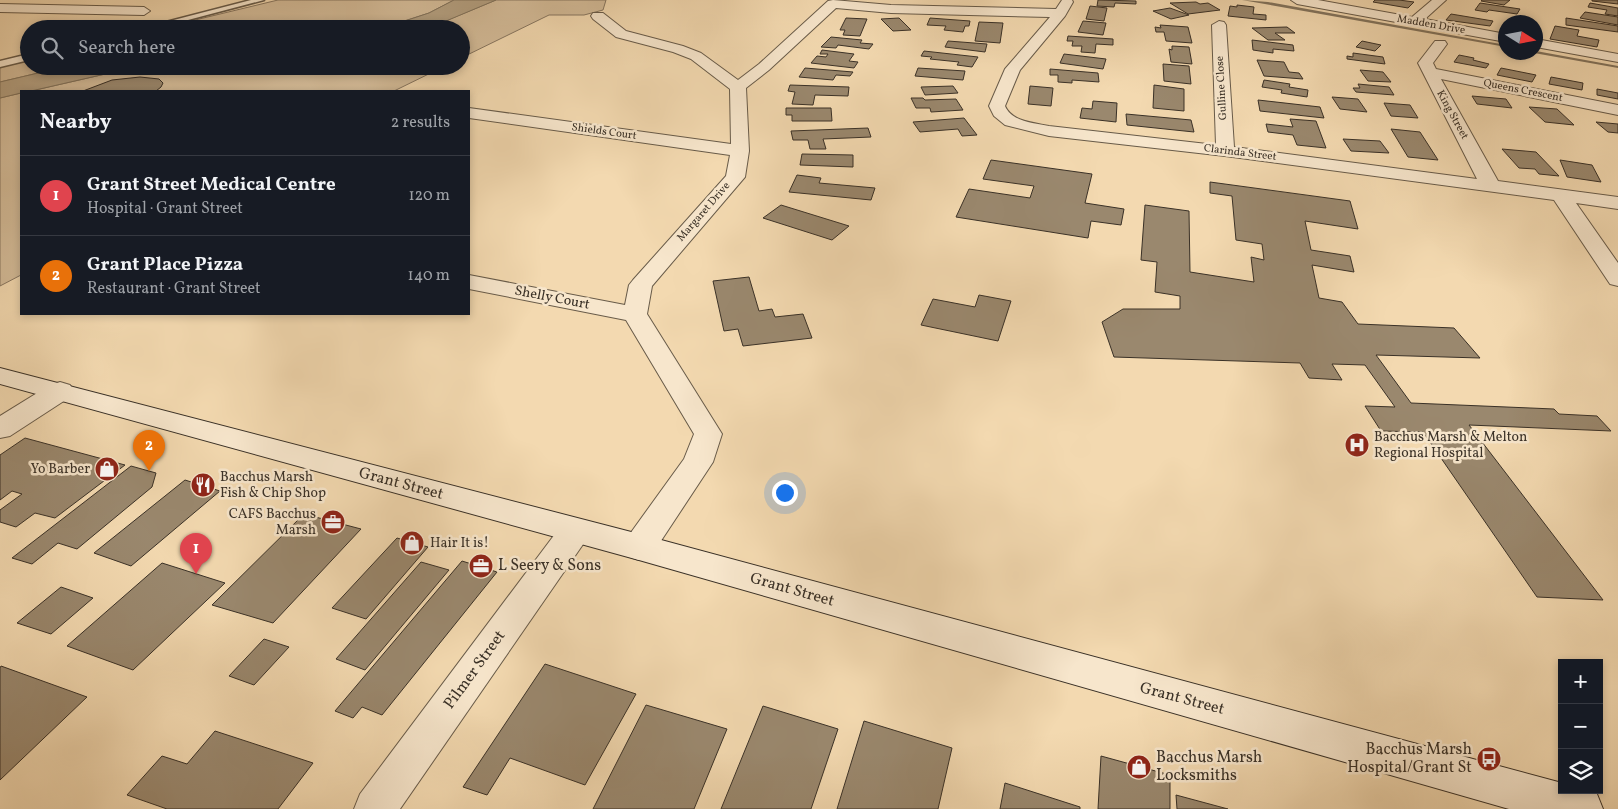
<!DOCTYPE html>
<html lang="en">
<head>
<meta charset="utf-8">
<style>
	:root { --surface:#171b24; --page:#20242c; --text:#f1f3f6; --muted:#9ea1a6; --line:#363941; --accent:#b45309 }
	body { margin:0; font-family:Vollkorn,serif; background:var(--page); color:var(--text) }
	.controls { position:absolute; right:15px; bottom:15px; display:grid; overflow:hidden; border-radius:0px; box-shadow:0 2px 8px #0003 }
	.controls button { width:45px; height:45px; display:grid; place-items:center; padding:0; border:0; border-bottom:1px solid var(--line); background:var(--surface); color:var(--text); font:25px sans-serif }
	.compass { position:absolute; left:1498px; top:15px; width:45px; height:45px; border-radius:50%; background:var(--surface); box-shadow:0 2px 8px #0003; rotate:101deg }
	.you { position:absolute; left:784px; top:492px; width:18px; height:18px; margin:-12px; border:4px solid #fff; border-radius:50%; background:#1a73e8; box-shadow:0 0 0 8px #1a73e833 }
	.badge { display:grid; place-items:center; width:32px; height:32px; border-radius:50%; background:var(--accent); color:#fff; font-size:16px; font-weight:700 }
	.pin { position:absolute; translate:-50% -41px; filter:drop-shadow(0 1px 2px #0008) }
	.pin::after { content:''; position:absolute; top:26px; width:18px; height:15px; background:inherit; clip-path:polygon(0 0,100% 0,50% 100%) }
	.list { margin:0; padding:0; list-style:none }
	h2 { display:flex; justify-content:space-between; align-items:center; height:65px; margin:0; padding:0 20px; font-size:21px }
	h2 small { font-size:16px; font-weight:400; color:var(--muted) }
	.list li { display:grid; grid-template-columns:32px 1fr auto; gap:15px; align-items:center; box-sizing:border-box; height:80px; padding:0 20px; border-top:1px solid var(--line) }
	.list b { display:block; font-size:19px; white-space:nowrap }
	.list p { margin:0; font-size:16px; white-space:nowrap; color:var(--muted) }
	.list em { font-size:16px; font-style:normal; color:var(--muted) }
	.icon { flex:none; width:28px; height:28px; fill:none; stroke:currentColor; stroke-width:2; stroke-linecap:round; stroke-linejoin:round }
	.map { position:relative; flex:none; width:1618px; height:809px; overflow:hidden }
	.search { position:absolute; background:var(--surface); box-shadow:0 2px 8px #0003; left:20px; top:20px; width:450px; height:55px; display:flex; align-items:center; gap:12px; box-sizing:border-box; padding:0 18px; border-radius:28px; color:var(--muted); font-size:19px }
	.panel { position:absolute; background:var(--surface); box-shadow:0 2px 8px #0003; left:20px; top:90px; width:450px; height:225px; border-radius:0px }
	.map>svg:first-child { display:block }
</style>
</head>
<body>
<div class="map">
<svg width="1618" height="809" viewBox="0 0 1618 809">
	<rect width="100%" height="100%" fill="#f3d9b0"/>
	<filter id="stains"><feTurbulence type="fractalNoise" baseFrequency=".004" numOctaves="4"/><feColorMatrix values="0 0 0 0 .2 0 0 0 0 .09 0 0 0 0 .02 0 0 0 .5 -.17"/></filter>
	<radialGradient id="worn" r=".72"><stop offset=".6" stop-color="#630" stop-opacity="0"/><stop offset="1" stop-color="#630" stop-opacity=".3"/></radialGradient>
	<g fill="#d4bc99" stroke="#877660">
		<polygon points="278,0 454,0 429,13 380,29 158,29"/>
		<polygon points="496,0 606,0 603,10 584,15 549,15 461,58 461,29 426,29"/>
		<polygon points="29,60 29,66 68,66 0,82 0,67"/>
		<polygon points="173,66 445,66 394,91 31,91 114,72"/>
		<polygon points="21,93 21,275 0,286 0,98"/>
	</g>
	<g fill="#b4a081" stroke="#83745d">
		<polygon points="454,0 496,0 427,29 380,29 429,13"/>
		<polygon points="68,66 173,66 114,72 31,91 21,91 21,93 0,98 0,82"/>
	</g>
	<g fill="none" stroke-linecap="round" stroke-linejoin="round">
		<g fill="#83745d" fill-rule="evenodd">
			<polygon points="1242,0 1268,2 1506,45 1506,47"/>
			<polygon points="1536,51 1618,66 1618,68 1534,53"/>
		</g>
	</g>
	<g fill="#9a886e" stroke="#3a3127">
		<polygon points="1098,0 1136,1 1136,4 1115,3 1114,7 1097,6"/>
		<polygon points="1375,0 1399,0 1414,2 1408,8 1373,2"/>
		<polygon points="1482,0 1510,0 1504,5 1481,1"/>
		<polygon points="1592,0 1618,0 1618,4 1592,1"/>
		<polygon points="1196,2 1200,4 1208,3 1220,10 1188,14 1170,3"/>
		<polygon points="1480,3 1520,9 1517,14 1489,10 1487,12 1475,10"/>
		<polygon points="1590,3 1618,8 1618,16 1605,14 1607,10 1588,7"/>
		<polygon points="1237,5 1254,7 1253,14 1266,15 1266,20 1228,16 1230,6 1237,7"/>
		<polygon points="1090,6 1107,8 1104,21 1086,19"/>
		<polygon points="1170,8 1189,15 1171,19 1153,11"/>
		<polygon points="1585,12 1618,17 1618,25 1580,18"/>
		<polygon points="1451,14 1493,21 1490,26 1446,20"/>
		<polygon points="846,18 867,19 860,36 843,35 845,30 840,30"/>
		<polygon points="899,18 911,30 893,31 881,19"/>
		<polygon points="930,18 970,21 969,26 965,26 963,32 944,30 946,26 927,25"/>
		<polygon points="1566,18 1618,26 1618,32 1566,25"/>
		<polygon points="1083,21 1106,23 1103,35 1078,32"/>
		<polygon points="979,22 1003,23 1000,43 975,41"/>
		<polygon points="1160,25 1188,27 1192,43 1166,41 1164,32 1156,32 1155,27 1161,28"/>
		<polygon points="1555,26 1579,30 1577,36 1599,40 1597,47 1550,39"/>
		<polygon points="1287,27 1295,33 1275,33 1285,40 1268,40 1252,28"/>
		<polygon points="1068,36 1113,39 1113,45 1096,44 1095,53 1081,52 1082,46 1072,46 1073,41 1067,41"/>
		<polygon points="831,37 862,40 860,43 873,44 869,49 838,45 836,48 821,47"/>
		<polygon points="1252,40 1293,45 1294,51 1273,49 1273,53 1253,50"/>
		<polygon points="948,41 987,44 985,52 945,47"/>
		<polygon points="1362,41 1381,45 1375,51 1356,47"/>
		<polygon points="1172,46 1189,47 1192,64 1171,62 1169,49 1172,50"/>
		<polygon points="822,50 854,54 849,61 858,62 854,68 811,63 817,56 826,57 828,54 820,54"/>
		<polygon points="924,51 978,57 972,67 957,65 959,62 930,59 932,57 921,56"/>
		<polygon points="1353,53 1383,57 1385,64 1347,59 1347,56 1353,57"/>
		<polygon points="1064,54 1106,59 1103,69 1060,63"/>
		<polygon points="1459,55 1474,58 1473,60 1489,64 1486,68 1454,62"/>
		<polygon points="1257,60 1284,62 1289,72 1299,73 1303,79 1264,76"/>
		<polygon points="1163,64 1189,66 1191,84 1164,81"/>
		<polygon points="805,68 853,72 850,76 836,75 833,80 799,77"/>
		<polygon points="918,68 965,71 963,80 915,76"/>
		<polygon points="1501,68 1536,75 1532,82 1497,75"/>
		<polygon points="1050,69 1098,73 1099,82 1072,80 1072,83 1058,82 1058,75 1050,75"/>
		<polygon points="1360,70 1383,72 1391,82 1368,81"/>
		<polygon points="140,77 159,79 163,83 161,87 156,91 83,91 112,80"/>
		<polygon points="1551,77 1583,83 1582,90 1549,84"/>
		<polygon points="1264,80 1290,84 1289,87 1308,90 1307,97 1281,93 1282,90 1262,87"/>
		<polygon points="1358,84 1389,87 1394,95 1356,92 1353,88 1360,88"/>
		<polygon points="790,85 849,87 848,96 815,95 813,105 792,104 795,92 788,91"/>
		<polygon points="1154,85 1184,89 1184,111 1153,108"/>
		<polygon points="953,86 958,93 925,95 921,87"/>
		<polygon points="1030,86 1053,88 1051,106 1028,104"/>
		<polygon points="1597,89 1618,93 1618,99 1597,95"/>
		<polygon points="1472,96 1506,99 1512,108 1477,104"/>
		<polygon points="1332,97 1358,99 1367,112 1340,109"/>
		<polygon points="911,98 923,98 925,100 956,99 963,110 931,112 930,108 916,108"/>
		<polygon points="1258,100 1320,107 1324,118 1260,111"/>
		<polygon points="1093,101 1117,103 1116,122 1080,118 1082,108 1092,109"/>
		<polygon points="1384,103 1410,105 1418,118 1391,116"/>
		<polygon points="1529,107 1557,109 1574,125 1545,122"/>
		<polygon points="786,108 831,108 832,121 792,121 792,115 786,115"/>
		<polygon points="1126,114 1191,120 1194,132 1127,125"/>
		<polygon points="964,118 977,135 962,136 958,129 920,132 913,122"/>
		<polygon points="1290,119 1316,121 1326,148 1297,145 1293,135 1268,132 1266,124 1293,127"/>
		<polygon points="1596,122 1618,124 1618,133 1608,132"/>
		<polygon points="868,128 871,137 823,139 826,149 810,149 808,140 793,140 791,131"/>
		<polygon points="1391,129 1420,132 1438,160 1408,157"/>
		<polygon points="1343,139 1380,141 1389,153 1351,151"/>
		<polygon points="1502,149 1536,152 1559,176 1539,174 1535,169 1519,168"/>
		<polygon points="802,154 853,155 853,167 800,165"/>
		<polygon points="991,160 1092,174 1085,203 1124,209 1121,225 1091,221 1088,238 956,217 969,189 1030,198 1034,186 983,179"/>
		<polygon points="1560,160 1592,165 1601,182 1567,177"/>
		<polygon points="797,175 821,178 819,183 875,188 871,200 789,192"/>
		<polygon points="1210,182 1350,201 1358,229 1305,221 1311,250 1350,256 1354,272 1312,265 1319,298 1342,302 1358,324 1454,328 1480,358 1376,355 1411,403 1554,409 1559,414 1597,416 1611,431 1469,425 1603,600 1537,597 1423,432 1381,431 1365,406 1395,407 1365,365 1332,364 1342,380 1309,378 1300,363 1114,357 1102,322 1123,309 1180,309 1180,296 1155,292 1157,262 1141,260 1145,205 1189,211 1190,272 1254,282 1251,257 1264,260 1262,244 1236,240 1232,196 1210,193"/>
		<polygon points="781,205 849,226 832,240 763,218"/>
		<polygon points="749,277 759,311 772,309 775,317 803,314 812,338 743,346 738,329 724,331 713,281"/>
		<polygon points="979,295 1011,301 998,341 921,325 933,299 975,307"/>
		<polygon points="25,438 125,465 55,518 35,513 16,527 0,522 0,510 22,494 12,491 0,500 0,455"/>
		<polygon points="131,466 156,473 152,487 77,549 58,543 32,564 12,558"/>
		<polygon points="185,480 220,491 131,566 94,553"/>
		<polygon points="304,514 361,529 273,623 212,605"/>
		<polygon points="397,538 428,547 366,619 332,608"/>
		<polygon points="462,561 497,572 382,715 362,707 353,718 335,711"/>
		<polygon points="421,562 449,570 365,670 336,659"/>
		<polygon points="162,563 225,583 133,670 67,646"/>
		<polygon points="61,587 93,598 51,634 17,623"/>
		<polygon points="264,639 289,647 254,685 229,676"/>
		<polygon points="545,664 636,694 585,785 510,758 487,795 463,787"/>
		<polygon points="1,666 87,697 0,780 0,668"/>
		<polygon points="646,705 727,729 694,809 593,809"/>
		<polygon points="763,706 838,729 811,809 721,809"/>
		<polygon points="864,721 952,748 938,809 837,809"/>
		<polygon points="215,731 313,763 278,809 167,809 127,795 162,756 187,764"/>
		<polygon points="1101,756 1170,775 1170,809 1098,809"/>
		<polygon points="1005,783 1080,807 1080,809 1000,809"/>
		<polygon points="1176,795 1228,809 1177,809"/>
	</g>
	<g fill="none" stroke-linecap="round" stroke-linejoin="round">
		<defs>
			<g id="lane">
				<polygon points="251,0 264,0 154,29 139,29"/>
				<polygon points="29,54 29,60 0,67 0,61"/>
			</g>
			<g id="street">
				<path d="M 833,0 L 891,5 L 1056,9 L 1062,0 L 1072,0 L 1073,2 L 1065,16 L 1020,70 L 1005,106 C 1012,122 1034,123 1049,126 L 1216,145 L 1212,25 L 1219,21 L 1224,22 L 1226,25 L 1234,147 L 1477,179 L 1418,63 L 1435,41 L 1445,41 L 1447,44 L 1433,63 L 1436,69 L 1618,105 L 1618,115 L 1441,79 L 1498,181 L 1618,197 L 1618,209 L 1576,203 L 1618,263 L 1618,286 L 1610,284 L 1554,200 L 1225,156 L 1049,136 L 1005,125 L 994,116 L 989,106 L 1005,69 L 1050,17 L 891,13 L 836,8 L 769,70 L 746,88 L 749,151 L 745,177 L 652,286 L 647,314 L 722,434 L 713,462 L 651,556 L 639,560 L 627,556 L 623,547 L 627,538 L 684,459 L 694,434 L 626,320 L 469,289 L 469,275 L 625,305 L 629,285 L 633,280 L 726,176 L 730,155 L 469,118 L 469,108 L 731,144 L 730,89 L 691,59 L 673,52 L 616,37 L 593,19 L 591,16 L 593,13 L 603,13 L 626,31 L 683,46 L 701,53 L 738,80 L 759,64 L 828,1 Z"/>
				<polygon points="1291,0 1318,0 1412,17 1432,0 1446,0 1425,19 1506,34 1506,42 1297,4"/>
				<polygon points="0,4 144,7 150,11 144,15 0,12"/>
				<polygon points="1536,39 1618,54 1618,62 1536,47"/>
				<polygon points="60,382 70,385 74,391 70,397 10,436 0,438 0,416 50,385"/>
				<polygon points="575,519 586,522 591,531 586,540 400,809 354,809 360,794 564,522"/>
			</g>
			<polygon id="secondary" points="0,368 639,534 1562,783 1562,790 1588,790 1597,794 1603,809 1509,809 639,560 0,384"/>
		</defs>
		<use href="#lane" stroke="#685b49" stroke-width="3"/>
		<use href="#street" stroke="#685b49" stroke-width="2"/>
		<use href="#secondary" stroke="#3a3127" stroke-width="2"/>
		<use href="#lane" fill="#f7e6cc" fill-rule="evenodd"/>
		<use href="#street" fill="#f7e6cc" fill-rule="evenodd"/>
		<use href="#secondary" fill="#f7e6cc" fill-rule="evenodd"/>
	</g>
	<defs>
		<symbol id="hospital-disc" viewBox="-11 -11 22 22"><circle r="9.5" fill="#8f2418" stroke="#f7e6cc"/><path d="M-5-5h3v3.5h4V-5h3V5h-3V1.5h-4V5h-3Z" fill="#fff"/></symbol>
		<symbol id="shop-disc" viewBox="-11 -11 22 22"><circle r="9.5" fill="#8f2418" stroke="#f7e6cc"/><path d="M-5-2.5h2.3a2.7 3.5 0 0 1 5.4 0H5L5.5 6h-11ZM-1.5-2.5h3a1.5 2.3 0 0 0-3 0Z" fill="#fff"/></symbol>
		<symbol id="restaurant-disc" viewBox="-11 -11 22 22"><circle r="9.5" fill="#8f2418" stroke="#f7e6cc"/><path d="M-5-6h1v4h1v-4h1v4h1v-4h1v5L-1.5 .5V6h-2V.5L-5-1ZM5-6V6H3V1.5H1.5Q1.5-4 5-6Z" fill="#fff"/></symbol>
		<symbol id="office-disc" viewBox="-11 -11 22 22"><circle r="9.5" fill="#8f2418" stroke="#f7e6cc"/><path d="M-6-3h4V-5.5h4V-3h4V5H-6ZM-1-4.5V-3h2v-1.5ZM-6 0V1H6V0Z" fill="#fff"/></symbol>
		<symbol id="bus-disc" viewBox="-11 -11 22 22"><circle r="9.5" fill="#8f2418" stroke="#f7e6cc"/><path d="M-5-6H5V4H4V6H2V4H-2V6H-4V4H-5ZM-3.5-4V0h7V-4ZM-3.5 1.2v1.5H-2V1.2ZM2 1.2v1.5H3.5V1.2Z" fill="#fff"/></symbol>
	</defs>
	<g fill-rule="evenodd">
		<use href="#hospital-disc" x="1343" y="431" width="28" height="28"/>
		<use href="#shop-disc" x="93" y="455" width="28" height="28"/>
		<use href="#restaurant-disc" x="189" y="471" width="28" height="28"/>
		<use href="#office-disc" x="319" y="508" width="28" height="28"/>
		<use href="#shop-disc" x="398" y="529" width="28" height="28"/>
		<use href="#office-disc" x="467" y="552" width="28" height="28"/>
		<use href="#bus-disc" x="1475" y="745" width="28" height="28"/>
		<use href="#shop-disc" x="1125" y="753" width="28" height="28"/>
	</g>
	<g text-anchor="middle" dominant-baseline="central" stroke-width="5" stroke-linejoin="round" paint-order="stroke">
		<g font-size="11" fill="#3a3127" stroke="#f7e6cc">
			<text transform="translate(1431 25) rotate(10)">Madden Drive</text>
			<text transform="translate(1222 88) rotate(-93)">Gulline Close</text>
			<text transform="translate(1523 91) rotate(11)">Queens Crescent</text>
			<text transform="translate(1452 115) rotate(61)">King Street</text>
			<text transform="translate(604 132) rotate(8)">Shields Court</text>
			<text transform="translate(1240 153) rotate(7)">Clarinda Street</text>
			<text transform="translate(704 212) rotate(-49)">Margaret Drive</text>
		</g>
		<g font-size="14" fill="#3a3127" stroke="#f7e6cc">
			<text transform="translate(552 298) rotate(11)">Shelly Court</text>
		</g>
		<g font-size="14" fill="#3a3127" stroke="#f7e6cc" text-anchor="start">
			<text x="1374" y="437">Bacchus Marsh &amp; Melton<tspan x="1374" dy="16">Regional Hospital</tspan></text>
			<text x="90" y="469" text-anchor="end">Yo Barber</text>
			<text x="220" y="477">Bacchus Marsh<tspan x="220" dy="16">Fish &amp; Chip Shop</tspan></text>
			<text x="316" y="514" text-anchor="end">CAFS Bacchus<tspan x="316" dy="16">Marsh</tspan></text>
			<text x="430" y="543">Hair It is!</text>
		</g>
		<g font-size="16" fill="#3a3127" stroke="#f7e6cc">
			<text transform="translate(401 484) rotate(15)">Grant Street</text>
			<text transform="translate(792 590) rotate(16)">Grant Street</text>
			<text transform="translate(475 670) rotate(-54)">Pilmer Street</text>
			<text transform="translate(1182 699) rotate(15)">Grant Street</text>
		</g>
		<g font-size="16" fill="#3a3127" stroke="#f7e6cc" text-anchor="start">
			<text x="498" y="566">L Seery &amp; Sons</text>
			<text x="1472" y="750" text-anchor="end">Bacchus Marsh<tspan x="1472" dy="18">Hospital/Grant St</tspan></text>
			<text x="1156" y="758">Bacchus Marsh<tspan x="1156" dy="18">Locksmiths</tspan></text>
		</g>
	</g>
	<rect width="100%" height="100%" filter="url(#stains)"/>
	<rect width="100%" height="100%" fill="url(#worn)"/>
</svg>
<div class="controls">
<button>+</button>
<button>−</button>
<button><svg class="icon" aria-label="layers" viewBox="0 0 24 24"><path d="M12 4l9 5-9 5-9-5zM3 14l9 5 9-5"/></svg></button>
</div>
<svg class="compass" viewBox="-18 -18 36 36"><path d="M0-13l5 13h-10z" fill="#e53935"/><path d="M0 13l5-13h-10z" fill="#9ea1a6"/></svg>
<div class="you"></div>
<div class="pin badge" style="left:196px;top:574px;background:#e0444e">1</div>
<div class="pin badge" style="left:149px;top:471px;background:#e8710a">2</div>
<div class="search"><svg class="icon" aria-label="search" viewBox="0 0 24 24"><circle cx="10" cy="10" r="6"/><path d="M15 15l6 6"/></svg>Search here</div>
<section class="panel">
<h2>Nearby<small>2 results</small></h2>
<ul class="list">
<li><span class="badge" style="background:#e0444e">1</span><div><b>Grant Street Medical Centre</b><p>Hospital · Grant Street</p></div><em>120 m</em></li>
<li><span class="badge" style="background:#e8710a">2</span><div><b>Grant Place Pizza</b><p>Restaurant · Grant Street</p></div><em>140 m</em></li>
</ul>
</section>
</div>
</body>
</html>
